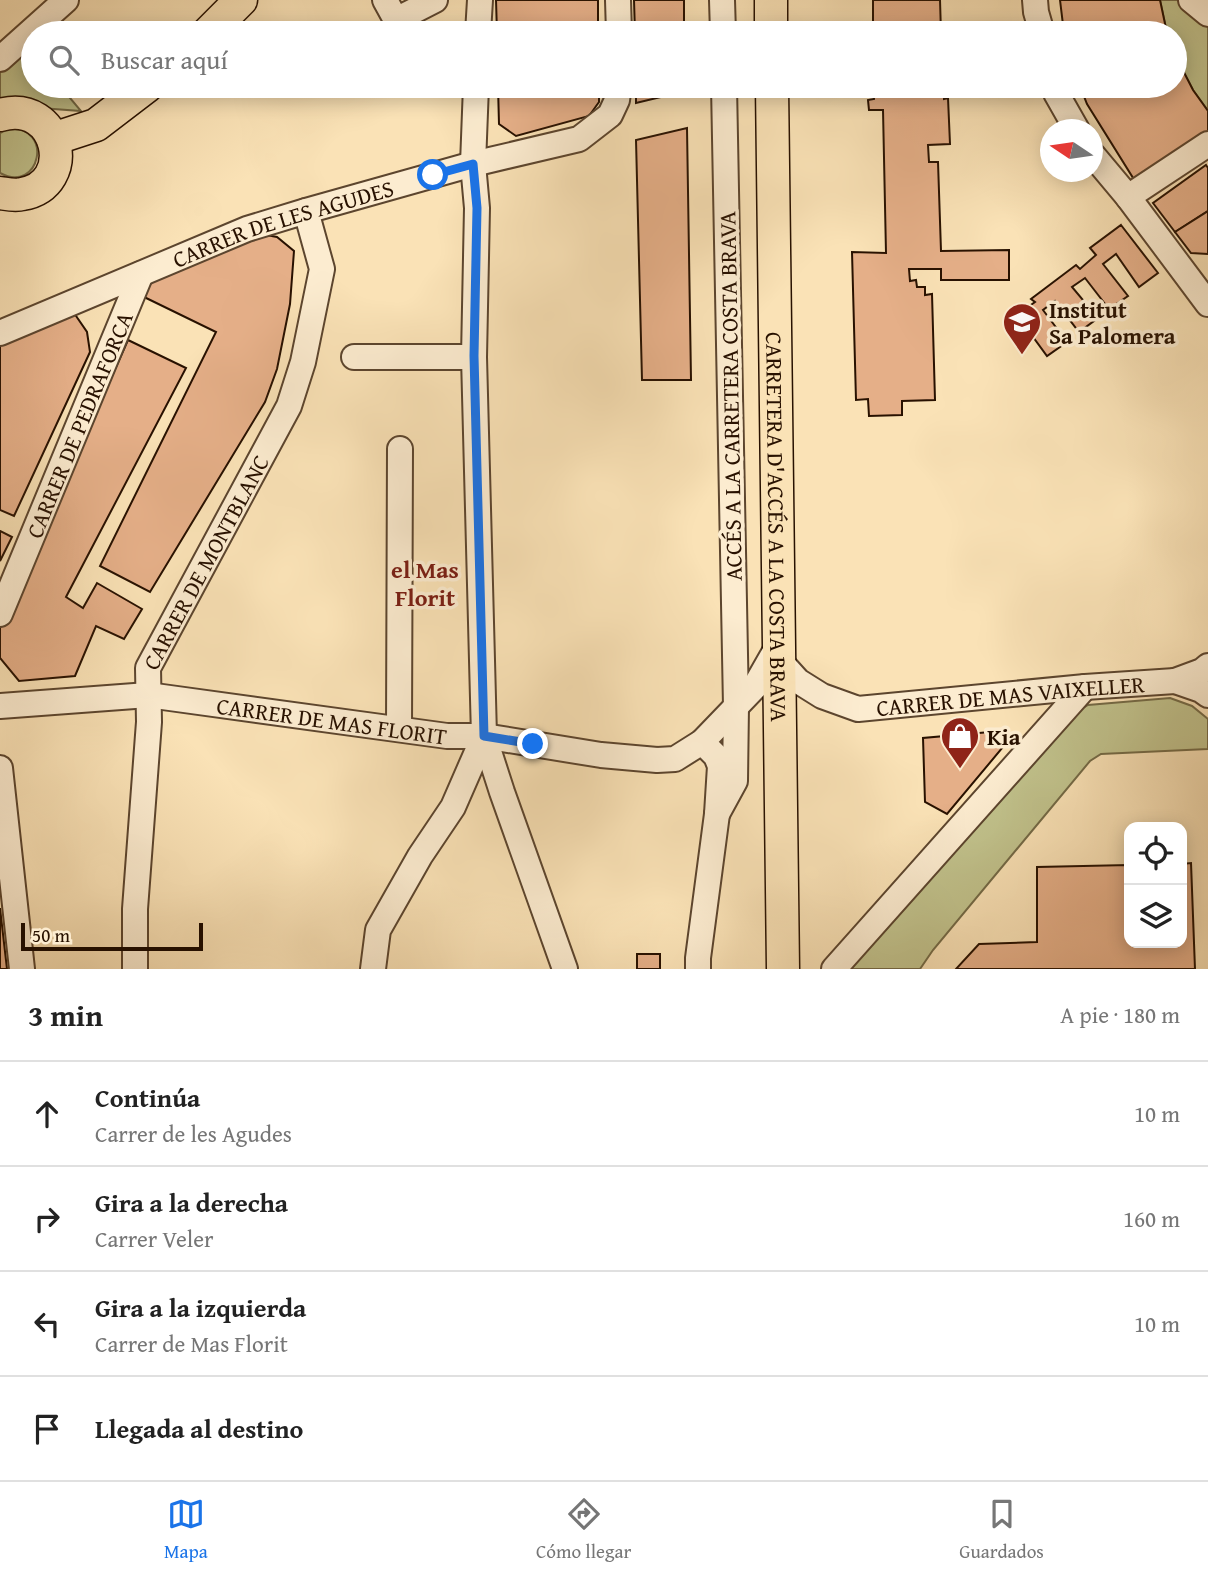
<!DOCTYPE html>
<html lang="es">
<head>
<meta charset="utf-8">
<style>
	:root { --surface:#fff; --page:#f6f6f6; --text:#222; --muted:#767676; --line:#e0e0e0; --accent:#1a73e8 }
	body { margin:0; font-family:"Gentium Book Plus",serif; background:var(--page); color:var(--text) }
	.controls { position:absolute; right:21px; bottom:21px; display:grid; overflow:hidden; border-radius:14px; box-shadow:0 4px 18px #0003 }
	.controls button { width:63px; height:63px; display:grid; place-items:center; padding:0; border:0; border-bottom:2px solid var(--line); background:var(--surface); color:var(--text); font:35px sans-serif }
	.compass { position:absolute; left:1040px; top:119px; width:63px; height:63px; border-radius:50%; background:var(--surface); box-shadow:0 4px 18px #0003; rotate:283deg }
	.scale { position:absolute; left:21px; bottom:18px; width:182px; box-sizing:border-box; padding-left:7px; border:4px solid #281100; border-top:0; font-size:19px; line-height:24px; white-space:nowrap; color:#281100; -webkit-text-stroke:5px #fcecd0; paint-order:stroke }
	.stop { position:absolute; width:21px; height:21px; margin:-16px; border:5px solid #1a73e8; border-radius:50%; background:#fff }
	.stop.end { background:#1a73e8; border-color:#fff; box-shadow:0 2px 7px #0008 }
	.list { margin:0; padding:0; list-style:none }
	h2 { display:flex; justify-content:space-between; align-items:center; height:91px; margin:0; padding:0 28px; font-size:30px }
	h2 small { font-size:23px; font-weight:400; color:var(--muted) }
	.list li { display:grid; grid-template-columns:46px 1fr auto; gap:21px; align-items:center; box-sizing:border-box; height:105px; padding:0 28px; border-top:2px solid var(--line) }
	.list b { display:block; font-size:26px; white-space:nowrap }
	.list p { margin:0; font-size:23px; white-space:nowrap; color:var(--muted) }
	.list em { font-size:23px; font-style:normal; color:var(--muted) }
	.icon { flex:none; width:38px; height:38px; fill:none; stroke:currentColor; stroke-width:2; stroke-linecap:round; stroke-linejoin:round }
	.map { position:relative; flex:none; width:1208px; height:969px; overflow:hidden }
	.search { position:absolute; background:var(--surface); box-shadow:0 4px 18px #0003; left:21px; right:21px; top:21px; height:77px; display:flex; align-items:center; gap:18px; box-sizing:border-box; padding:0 24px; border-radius:38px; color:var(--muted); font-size:26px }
	.sheet { height:511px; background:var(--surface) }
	nav { display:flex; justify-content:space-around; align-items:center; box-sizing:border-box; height:98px; border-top:2px solid var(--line); background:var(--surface); font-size:19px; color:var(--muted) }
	nav a { display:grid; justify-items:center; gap:4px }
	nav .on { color:var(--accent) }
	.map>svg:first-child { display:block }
</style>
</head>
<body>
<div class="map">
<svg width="1208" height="969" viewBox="0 0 1208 969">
	<rect width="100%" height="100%" fill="#fae2b6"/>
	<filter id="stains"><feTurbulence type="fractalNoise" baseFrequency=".00286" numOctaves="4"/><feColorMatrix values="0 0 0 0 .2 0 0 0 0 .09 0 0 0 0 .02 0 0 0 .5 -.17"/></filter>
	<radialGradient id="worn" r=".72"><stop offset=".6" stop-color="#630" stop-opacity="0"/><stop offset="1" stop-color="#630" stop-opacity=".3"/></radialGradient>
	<g fill="#c1c28c" stroke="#746a46" stroke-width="2">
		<polygon points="1160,0 1208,0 1208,111 1193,90 1175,55 1175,33 1167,33"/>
		<polygon points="26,43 33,53 33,86 60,86 81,111 0,105 0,67"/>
		<path d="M 8,129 C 55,125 40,195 0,173 L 0,133 Z"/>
		<polygon points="1170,698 1192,706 1208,719 1208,749 1101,754 1090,761 933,950 920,969 848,969 1060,722 1088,705"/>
	</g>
	<g fill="#e5af88" stroke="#281100" stroke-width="2">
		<polygon points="496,0 598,0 598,33 497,33"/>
		<polygon points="634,0 684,0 684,33 635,33"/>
		<polygon points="873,0 940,0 941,33 873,33"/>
		<polygon points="1060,0 1160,0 1167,33 1064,33"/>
		<polygon points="1175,55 1193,90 1208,111 1208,133 1135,181 1087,104 1080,86 1175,86"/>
		<polygon points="498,86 599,86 599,102 589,116 516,136 499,124"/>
		<polygon points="636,86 686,86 686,91 636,103"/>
		<polygon points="873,86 944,86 944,99 948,98 950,144 928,145 929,162 938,162 941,251 1009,250 1009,280 941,280 941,269 909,269 910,281 916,280 917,287 925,287 925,295 932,294 935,400 902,401 902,415 869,416 868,399 856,400 852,252 886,253 883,110 869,110 868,100 874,99"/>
		<polygon points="687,128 691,380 642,380 636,140"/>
		<polygon points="1206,165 1208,168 1208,211 1175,232 1153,203"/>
		<polygon points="1208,211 1208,254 1191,253 1175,232"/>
		<polygon points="1121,225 1158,273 1139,287 1116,254 1103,264 1128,296 1109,309 1085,278 1072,287 1098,318 1079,332 1055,301 1043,310 1067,342 1047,356 1017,315 1035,302 1031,299 1076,265 1080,269 1096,255 1090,248"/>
		<polygon points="261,234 277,237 294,251 290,304 277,369 265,402 150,592 100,566 216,332 142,296 156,274"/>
		<polygon points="74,313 87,332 90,352 14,516 0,510 0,343"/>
		<polygon points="128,340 186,368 66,597 83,608 97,583 142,609 124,639 96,626 75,676 19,681 0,658 0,628"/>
		<polygon points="0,531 12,537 0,561"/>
		<polygon points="1001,731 1008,741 947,814 925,802 923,738"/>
		<polygon points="1191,863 1195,969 956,969 979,944 1037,942 1037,867 1129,865 1129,943 1182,943 1182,864"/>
		<polygon points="0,908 7,969 0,969"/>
		<rect x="637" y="954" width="23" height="15"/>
	</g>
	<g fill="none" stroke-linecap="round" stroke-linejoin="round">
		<defs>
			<g id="minor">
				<polyline points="385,0 396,20 435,0"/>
				<polyline points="618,0 619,33"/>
				<polyline points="722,0 723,33"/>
				<polyline points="1035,0 1036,12 1042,33"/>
				<polyline points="1191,0 1208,14"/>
				<polyline points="478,33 480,0"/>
				<polyline points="0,59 66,0"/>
				<polyline points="476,86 473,164 477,208 474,357 484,736 502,792 565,969"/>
				<polyline points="1054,86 1056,93 1077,130"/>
				<polyline points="1092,154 1128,197 1208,304"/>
				<polyline points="1128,197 1208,144"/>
				<path id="s1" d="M 0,333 L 247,229 L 306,211 L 473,164 L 579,139 L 610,115 L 617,100 L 619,86"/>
				<polyline points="354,357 474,357"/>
				<path id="s2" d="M 0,614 L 141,274"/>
				<path id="s3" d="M 779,660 L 798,681 L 822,696 L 858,709 L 1085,687 L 1175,681"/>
				<polyline points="1208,666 1202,671 1175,681 1201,690 1208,695"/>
				<path id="s4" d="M 0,706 L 148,695 L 447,736 L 484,736 L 601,755 L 657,760 L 675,759 L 702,742 L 754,688 L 778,646"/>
				<polyline points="399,729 400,449"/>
				<polyline points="0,768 22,969"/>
				<polyline points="717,814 735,781 736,706 724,86"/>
				<path id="s5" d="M 135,969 L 135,909 L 149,722 L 148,668 L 289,406 L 303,362 L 322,269 L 306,211"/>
				<polyline points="373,969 378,930 420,856 453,807 484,736"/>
				<polyline points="698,969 698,958 717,814 720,766 716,756 702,742"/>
				<polyline points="834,969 1085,687"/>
			</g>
			<g id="major">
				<polyline points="771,0 771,33"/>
				<polyline points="208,33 241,0"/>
				<path id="s6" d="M 772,86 L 783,969"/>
				<path d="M 0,115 C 60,98 78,185 22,194 C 15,196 7,194 0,193"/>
				<polyline points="53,139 96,125 147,86"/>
			</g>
		</defs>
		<use href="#minor" stroke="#5c452e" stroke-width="28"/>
		<use href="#major" stroke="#281100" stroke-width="35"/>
		<use href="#minor" stroke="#fcecd0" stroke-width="24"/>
		<use href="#major" stroke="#fae2b6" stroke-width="32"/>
	</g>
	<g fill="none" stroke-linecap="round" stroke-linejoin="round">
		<polyline stroke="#1a73e8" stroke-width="9" points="433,175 473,164 477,208 474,356 484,736 533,744"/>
	</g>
	<defs>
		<symbol id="school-pin" viewBox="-11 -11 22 30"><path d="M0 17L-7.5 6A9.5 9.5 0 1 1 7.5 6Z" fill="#8f2418" stroke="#fcecd0"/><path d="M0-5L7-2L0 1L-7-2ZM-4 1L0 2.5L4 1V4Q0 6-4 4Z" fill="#fff"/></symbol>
		<symbol id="shop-pin" viewBox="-11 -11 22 30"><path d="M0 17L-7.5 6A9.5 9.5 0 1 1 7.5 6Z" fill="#8f2418" stroke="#fcecd0"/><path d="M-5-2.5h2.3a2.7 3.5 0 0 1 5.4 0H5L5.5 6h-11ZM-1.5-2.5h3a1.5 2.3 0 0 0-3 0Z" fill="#fff"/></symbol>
	</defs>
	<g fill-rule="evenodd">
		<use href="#school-pin" x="1000" y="300" width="44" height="60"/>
		<use href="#shop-pin" x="938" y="714" width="44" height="60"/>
	</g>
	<g text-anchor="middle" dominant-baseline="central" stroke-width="7" stroke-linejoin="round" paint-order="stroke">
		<g font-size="23" fill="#281100" stroke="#fcecd0">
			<text stroke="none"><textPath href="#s1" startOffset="304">CARRER DE LES AGUDES</textPath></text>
			<text transform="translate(730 396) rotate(-91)">ACCÉS A LA CARRETERA COSTA BRAVA</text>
			<text stroke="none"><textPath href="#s2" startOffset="205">CARRER DE PEDRAFORCA</textPath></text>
			<text stroke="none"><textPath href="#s6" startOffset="441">CARRETERA D'ACCÉS A LA COSTA BRAVA</textPath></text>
			<text stroke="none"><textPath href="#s5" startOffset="422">CARRER DE MONTBLANC</textPath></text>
			<text stroke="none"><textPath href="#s3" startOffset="248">CARRER DE MAS VAIXELLER</textPath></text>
			<text stroke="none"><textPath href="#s4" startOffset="334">CARRER DE MAS FLORIT</textPath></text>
		</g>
		<g font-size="23" font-weight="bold" fill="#281100" stroke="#fcecd0" text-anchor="start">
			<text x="1049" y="309">Institut<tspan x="1049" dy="26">Sa Palomera</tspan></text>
			<text x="987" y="736">Kia</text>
		</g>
		<g font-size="24" font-weight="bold" fill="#7a1f14" stroke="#fcecd0">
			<text x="425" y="569">el Mas<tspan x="425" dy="28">Florit</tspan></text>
		</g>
	</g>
	<rect width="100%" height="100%" filter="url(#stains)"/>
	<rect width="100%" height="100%" fill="url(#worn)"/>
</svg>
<div class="controls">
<button><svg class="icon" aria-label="locate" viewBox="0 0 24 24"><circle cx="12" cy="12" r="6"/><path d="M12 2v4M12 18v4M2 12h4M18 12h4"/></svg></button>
<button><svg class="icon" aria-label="layers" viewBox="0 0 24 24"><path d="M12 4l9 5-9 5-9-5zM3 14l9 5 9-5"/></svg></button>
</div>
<svg class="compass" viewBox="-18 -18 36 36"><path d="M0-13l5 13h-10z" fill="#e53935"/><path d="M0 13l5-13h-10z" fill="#767676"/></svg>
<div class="scale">50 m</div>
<div class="stop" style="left:433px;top:175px"></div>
<div class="stop end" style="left:533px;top:744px"></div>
<div class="search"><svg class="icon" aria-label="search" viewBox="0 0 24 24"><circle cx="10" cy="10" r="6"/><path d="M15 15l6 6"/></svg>Buscar aquí</div>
</div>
<section class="sheet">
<h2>3 min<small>A pie · 180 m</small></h2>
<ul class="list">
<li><svg class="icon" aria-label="ahead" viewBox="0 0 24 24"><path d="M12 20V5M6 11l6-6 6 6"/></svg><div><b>Continúa</b><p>Carrer de les Agudes</p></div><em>10 m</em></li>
<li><svg class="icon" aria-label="right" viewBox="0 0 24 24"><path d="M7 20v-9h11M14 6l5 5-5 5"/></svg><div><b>Gira a la derecha</b><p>Carrer Veler</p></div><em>160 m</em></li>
<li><svg class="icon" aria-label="left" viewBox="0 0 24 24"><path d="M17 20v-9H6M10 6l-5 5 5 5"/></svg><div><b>Gira a la izquierda</b><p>Carrer de Mas Florit</p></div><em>10 m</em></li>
<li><svg class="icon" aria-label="arrive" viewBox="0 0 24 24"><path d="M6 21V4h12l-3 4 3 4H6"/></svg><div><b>Llegada al destino</b></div></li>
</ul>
</section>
<nav>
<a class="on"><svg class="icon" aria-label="map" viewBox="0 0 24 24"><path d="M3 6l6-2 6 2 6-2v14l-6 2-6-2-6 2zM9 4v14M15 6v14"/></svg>Mapa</a>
<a><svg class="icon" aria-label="directions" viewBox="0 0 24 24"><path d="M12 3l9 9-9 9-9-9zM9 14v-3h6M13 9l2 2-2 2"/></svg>Cómo llegar</a>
<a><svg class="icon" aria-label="saved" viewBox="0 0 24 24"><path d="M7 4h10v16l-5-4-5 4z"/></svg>Guardados</a>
</nav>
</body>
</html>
